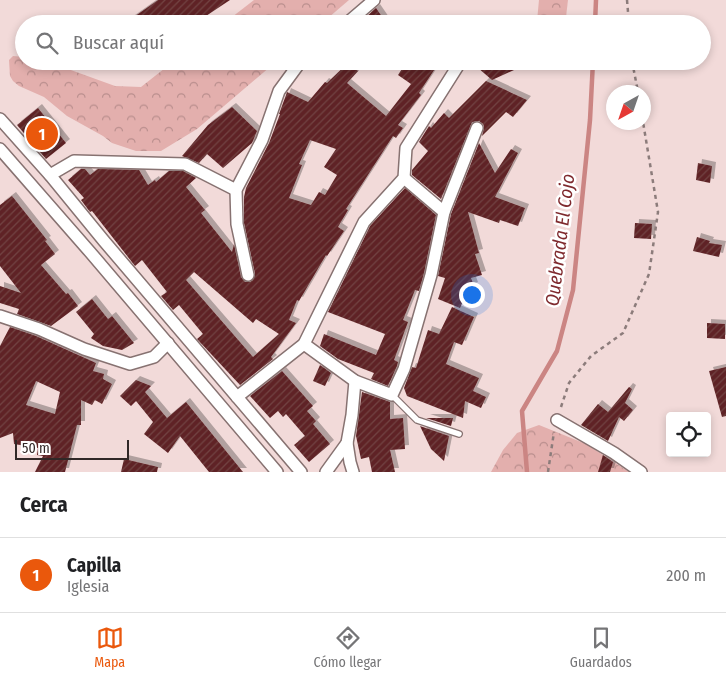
<!DOCTYPE html>
<html lang="es">
<head>
<meta charset="utf-8">
<style>
	:root { --surface:#fff; --page:#f2f2f2; --text:#202124; --muted:#757577; --line:#e0e0e0; --accent:#ea580c }
	body { margin:0; font-family:"Fira Sans Condensed",sans-serif; background:var(--page); color:var(--text) }
	.controls { position:absolute; right:15px; bottom:15px; display:grid; overflow:hidden; border-radius:5px; box-shadow:0 2px 8px #0003 }
	.controls button { width:45px; height:45px; display:grid; place-items:center; padding:0; border:0; border-bottom:1px solid var(--line); background:var(--surface); color:var(--text); font:25px sans-serif }
	.compass { position:absolute; left:606px; top:85px; width:45px; height:45px; border-radius:50%; background:var(--surface); box-shadow:0 2px 8px #0003; rotate:220deg }
	.scale { position:absolute; left:15px; bottom:12px; width:114px; box-sizing:border-box; padding-left:5px; border:2px solid #312827; border-top:0; font-size:14px; line-height:18px; white-space:nowrap; color:#312827; -webkit-text-stroke:4px #fff; paint-order:stroke }
	.you { position:absolute; left:471px; top:294px; width:18px; height:18px; margin:-12px; border:4px solid #fff; border-radius:50%; background:#1a73e8; box-shadow:0 0 0 8px #1a73e833 }
	.badge { display:grid; place-items:center; width:32px; height:32px; border-radius:50%; background:var(--accent); color:#fff; font-size:16px; font-weight:700 }
	.pin { position:absolute; translate:-50% -50%; border:2px solid #fff; box-shadow:0 1px 5px #0006 }
	.list { margin:0; padding:0; list-style:none }
	h2 { display:flex; justify-content:space-between; align-items:center; height:65px; margin:0; padding:0 20px; font-size:21px }
	h2 small { font-size:16px; font-weight:400; color:var(--muted) }
	.list li { display:grid; grid-template-columns:32px 1fr auto; gap:15px; align-items:center; box-sizing:border-box; height:75px; padding:0 20px; border-top:1px solid var(--line) }
	.list b { display:block; font-size:19px; white-space:nowrap }
	.list p { margin:0; font-size:16px; white-space:nowrap; color:var(--muted) }
	.list em { font-size:16px; font-style:normal; color:var(--muted) }
	.icon { flex:none; width:28px; height:28px; fill:none; stroke:currentColor; stroke-width:2; stroke-linecap:round; stroke-linejoin:round }
	.map { position:relative; flex:none; width:726px; height:472px; overflow:hidden }
	.search { position:absolute; background:var(--surface); box-shadow:0 2px 8px #0003; left:15px; right:15px; top:15px; height:55px; display:flex; align-items:center; gap:12px; box-sizing:border-box; padding:0 18px; border-radius:28px; color:var(--muted); font-size:19px }
	.sheet { height:140px; background:var(--surface) }
	nav { display:flex; justify-content:space-around; align-items:center; box-sizing:border-box; height:70px; border-top:1px solid var(--line); background:var(--surface); font-size:14px; color:var(--muted) }
	nav a { display:grid; justify-items:center; gap:2px }
	nav .on { color:var(--accent) }
	.map>svg:first-child { display:block }
</style>
</head>
<body>
<div class="map">
<svg width="726" height="472" viewBox="0 0 726 472">
	<defs>
		<pattern id="forest-crowns" width="20" height="18" patternUnits="userSpaceOnUse" patternTransform="scale(1.25)"><rect width="20" height="18" fill="#e3afad"/><path d="M2 6a3 3 0 1 1 6 0M12 15a3 3 0 1 1 6 0" fill="none" stroke="#b98e8d"/></pattern>
		<pattern id="building-hatch" width="6" height="6" patternUnits="userSpaceOnUse" patternTransform="scale(1.25)"><rect width="6" height="6" fill="#5e2325"/><path d="M-1 1l2-2M0 6l6-6M5 7l2-2" fill="none" stroke="#724244"/></pattern>
		<filter id="shadow"><feDropShadow dx="4" dy="-4" stdDeviation="0" flood-color="#0004"/></filter>
	</defs>
	<rect width="100%" height="100%" fill="#f2dad9"/>
	<g fill="url(#forest-crowns)">
		<polygon points="254,0 349,0 321,24 223,24"/>
		<polygon points="539,0 568,0 566,17 560,24 539,24 537,21"/>
		<polygon points="13,56 24,57 24,61 46,61 115,86 141,87 174,61 277,61 197,129 161,151 136,151 112,143 103,136 67,116 44,97 19,86 13,81 10,76 9,60"/>
		<polygon points="539,425 586,444 629,472 491,472 503,450 517,433"/>
	</g>
	<g fill="none" stroke-linecap="round" stroke-linejoin="round">
		<g stroke="#cb8583" stroke-width="4.5">
			<polyline points="595,24 596,0"/>
			<polyline points="527,472 522,411 557,351 573,290 590,120 593,61"/>
		</g>
	</g>
	<g fill="url(#building-hatch)" fill-rule="evenodd" filter="url(#shadow)">
		<polygon points="158,0 230,0 194,24 124,24"/>
		<polygon points="376,8 387,24 373,24 367,16"/>
		<path d="M 407,61 L 440,61 L 419,93 L 421,95 L 398,125 L 403,128 L 396,138 L 393,136 L 346,209 L 348,210 L 338,227 L 344,231 L 327,256 L 326,255 L 299,301 L 297,300 L 289,320 L 296,323 L 271,357 L 273,359 L 240,385 L 197,339 L 203,334 L 179,305 L 173,310 L 161,296 L 167,292 L 142,260 L 135,266 L 92,211 L 90,212 L 81,200 L 84,198 L 68,180 L 81,169 L 85,169 L 90,175 L 98,169 L 139,170 L 148,185 L 155,180 L 156,182 L 169,171 L 183,171 L 196,178 L 186,187 L 205,210 L 201,213 L 232,252 L 234,244 L 241,277 L 245,282 L 250,282 L 253,280 L 255,274 L 244,223 L 244,197 L 246,188 L 269,143 L 280,114 L 279,114 L 286,95 L 287,92 L 308,102 L 325,82 L 327,83 L 349,62 L 358,71 L 347,83 L 386,116 L 411,84 L 398,75 ZM 310,140 L 336,149 L 324,167 L 337,175 L 325,195 L 319,192 L 311,205 L 289,198 L 302,165 L 299,164 ZM 194,272 L 253,323 L 256,319 L 279,334 L 253,357 L 186,280 Z"/>
		<polygon points="470,61 534,61 492,80"/>
		<polygon points="486,81 527,100 513,117 506,112 482,136 484,127 483,124 479,121 472,122 441,199 412,175 412,170 428,151 419,142 429,126 431,128 444,113 449,118"/>
		<polygon points="232,107 257,131 252,143 223,168 207,154 199,163 182,156 208,125"/>
		<polygon points="38,108 66,143 46,159 17,125"/>
		<polygon points="479,143 495,173 511,149 518,153 495,197 525,208 518,226 500,220 499,223 468,212 479,253 475,254 482,275 471,278 474,286 469,288 460,308 438,299 445,278 438,276 451,214"/>
		<polygon points="698,163 712,166 710,183 696,180"/>
		<polygon points="405,188 436,215 424,273 419,291 415,290 403,320 408,322 394,360 398,362 397,366 388,386 371,379 374,373 338,359 320,346 324,334 376,355 385,334 328,312 370,226"/>
		<polygon points="12,196 47,240 45,241 55,254 41,265 66,294 68,293 78,306 51,326 17,314 19,309 0,303 0,286 21,293 0,266 0,205"/>
		<polygon points="635,223 652,224 651,239 634,238"/>
		<polygon points="697,237 710,241 709,243 722,245 719,257 693,251"/>
		<polygon points="92,299 108,319 112,316 134,343 122,350 103,346 91,338 94,334 76,312"/>
		<polygon points="452,307 474,317 462,345 454,342 446,364 479,378 473,391 486,397 481,408 465,401 463,418 407,396 404,388 412,367 416,368 428,330 439,334"/>
		<polygon points="707,323 725,324 725,339 707,338"/>
		<path d="M 10,327 L 36,336 L 96,363 L 93,371 L 104,374 L 103,379 L 112,384 L 102,404 L 95,400 L 92,405 L 81,400 L 81,425 L 77,425 L 65,472 L 35,472 L 43,456 L 37,455 L 38,448 L 14,444 L 13,433 L 0,438 L 0,346 ZM 36,381 L 60,392 L 55,414 L 26,405 Z"/>
		<polygon points="320,365 331,373 325,386 313,381"/>
		<polygon points="726,367 726,416 722,417 709,371"/>
		<polygon points="282,371 313,406 307,411 316,421 313,424 330,444 309,462 294,445 305,436 286,414 283,417 278,411 270,418 250,396"/>
		<polygon points="136,380 151,386 145,392 167,418 186,402 243,472 209,472 180,436 168,453 144,434 153,422 136,401 131,406 120,396"/>
		<polygon points="629,387 632,389 625,403 633,410 624,421 619,417 608,441 581,425 598,404 608,412"/>
		<polygon points="362,392 390,402 390,419 403,418 405,449 390,450 395,472 372,472 369,457 361,459 356,436"/>
		<polygon points="426,418 453,418 451,426"/>
		<polygon points="420,426 449,436 444,461 431,449"/>
		<polygon points="603,455 613,462 610,472 598,472"/>
		<polygon points="124,459 158,467 157,472 121,472"/>
	</g>
	<g fill="none" stroke-linecap="round" stroke-linejoin="round">
		<defs>
			<polyline id="service" points="392,395 417,420 459,434"/>
			<g id="minor">
				<polyline points="346,24 374,0"/>
				<polyline points="0,119 50,175 104,241 301,472"/>
				<polyline points="0,149 90,252 277,472"/>
				<polyline points="50,175 74,161 185,164 236,190"/>
				<polyline points="404,178 444,212"/>
				<polyline points="248,275 237,224 236,190 262,140 279,91 301,61"/>
				<polyline points="0,316 39,329 84,349 130,364 154,357 168,343"/>
				<polyline points="304,344 355,381 392,395 404,369 431,275 444,212 477,128"/>
				<polyline points="237,397 304,344 364,222 404,178 406,148 461,61"/>
				<polyline points="557,420 614,453 641,472"/>
				<polyline points="347,443 350,462 353,472"/>
				<polyline points="326,472 347,443 352,415 355,381"/>
			</g>
		</defs>
		<use href="#service" stroke="#877271" stroke-width="8"/>
		<use href="#minor" stroke="#877271" stroke-width="14"/>
		<g stroke="#8c7c7b" stroke-width="2.5" stroke-dasharray="4 4" stroke-linecap="butt">
			<polyline points="627,0 629,24"/>
			<polyline points="632,61 638,92"/>
			<polyline points="561,407 569,383 591,356 623,333 649,274 658,212 643,122"/>
			<polyline points="548,472 554,432"/>
		</g>
		<use href="#service" stroke="#fff" stroke-width="5.5"/>
		<use href="#minor" stroke="#fff" stroke-width="11"/>
	</g>
	<g text-anchor="middle" dominant-baseline="central" stroke-width="5" stroke-linejoin="round" paint-order="stroke">
		<g font-size="19" font-style="italic" fill="#7f2a2e" stroke="#fff">
			<text transform="translate(560 240) rotate(-83)">Quebrada El Cojo</text>
		</g>
	</g>
</svg>
<div class="controls">
<button><svg class="icon" aria-label="locate" viewBox="0 0 24 24"><circle cx="12" cy="12" r="6"/><path d="M12 2v4M12 18v4M2 12h4M18 12h4"/></svg></button>
</div>
<svg class="compass" viewBox="-18 -18 36 36"><path d="M0-13l5 13h-10z" fill="#e53935"/><path d="M0 13l5-13h-10z" fill="#757577"/></svg>
<div class="scale">50 m</div>
<div class="you"></div>
<div class="pin badge" style="left:42px;top:134px">1</div>
<div class="search"><svg class="icon" aria-label="search" viewBox="0 0 24 24"><circle cx="10" cy="10" r="6"/><path d="M15 15l6 6"/></svg>Buscar aquí</div>
</div>
<section class="sheet">
<h2>Cerca<small></small></h2>
<ul class="list">
<li><span class="badge">1</span><div><b>Capilla</b><p>Iglesia</p></div><em>200 m</em></li>
</ul>
</section>
<nav>
<a class="on"><svg class="icon" aria-label="map" viewBox="0 0 24 24"><path d="M3 6l6-2 6 2 6-2v14l-6 2-6-2-6 2zM9 4v14M15 6v14"/></svg>Mapa</a>
<a><svg class="icon" aria-label="directions" viewBox="0 0 24 24"><path d="M12 3l9 9-9 9-9-9zM9 14v-3h6M13 9l2 2-2 2"/></svg>Cómo llegar</a>
<a><svg class="icon" aria-label="saved" viewBox="0 0 24 24"><path d="M7 4h10v16l-5-4-5 4z"/></svg>Guardados</a>
</nav>
</body>
</html>
